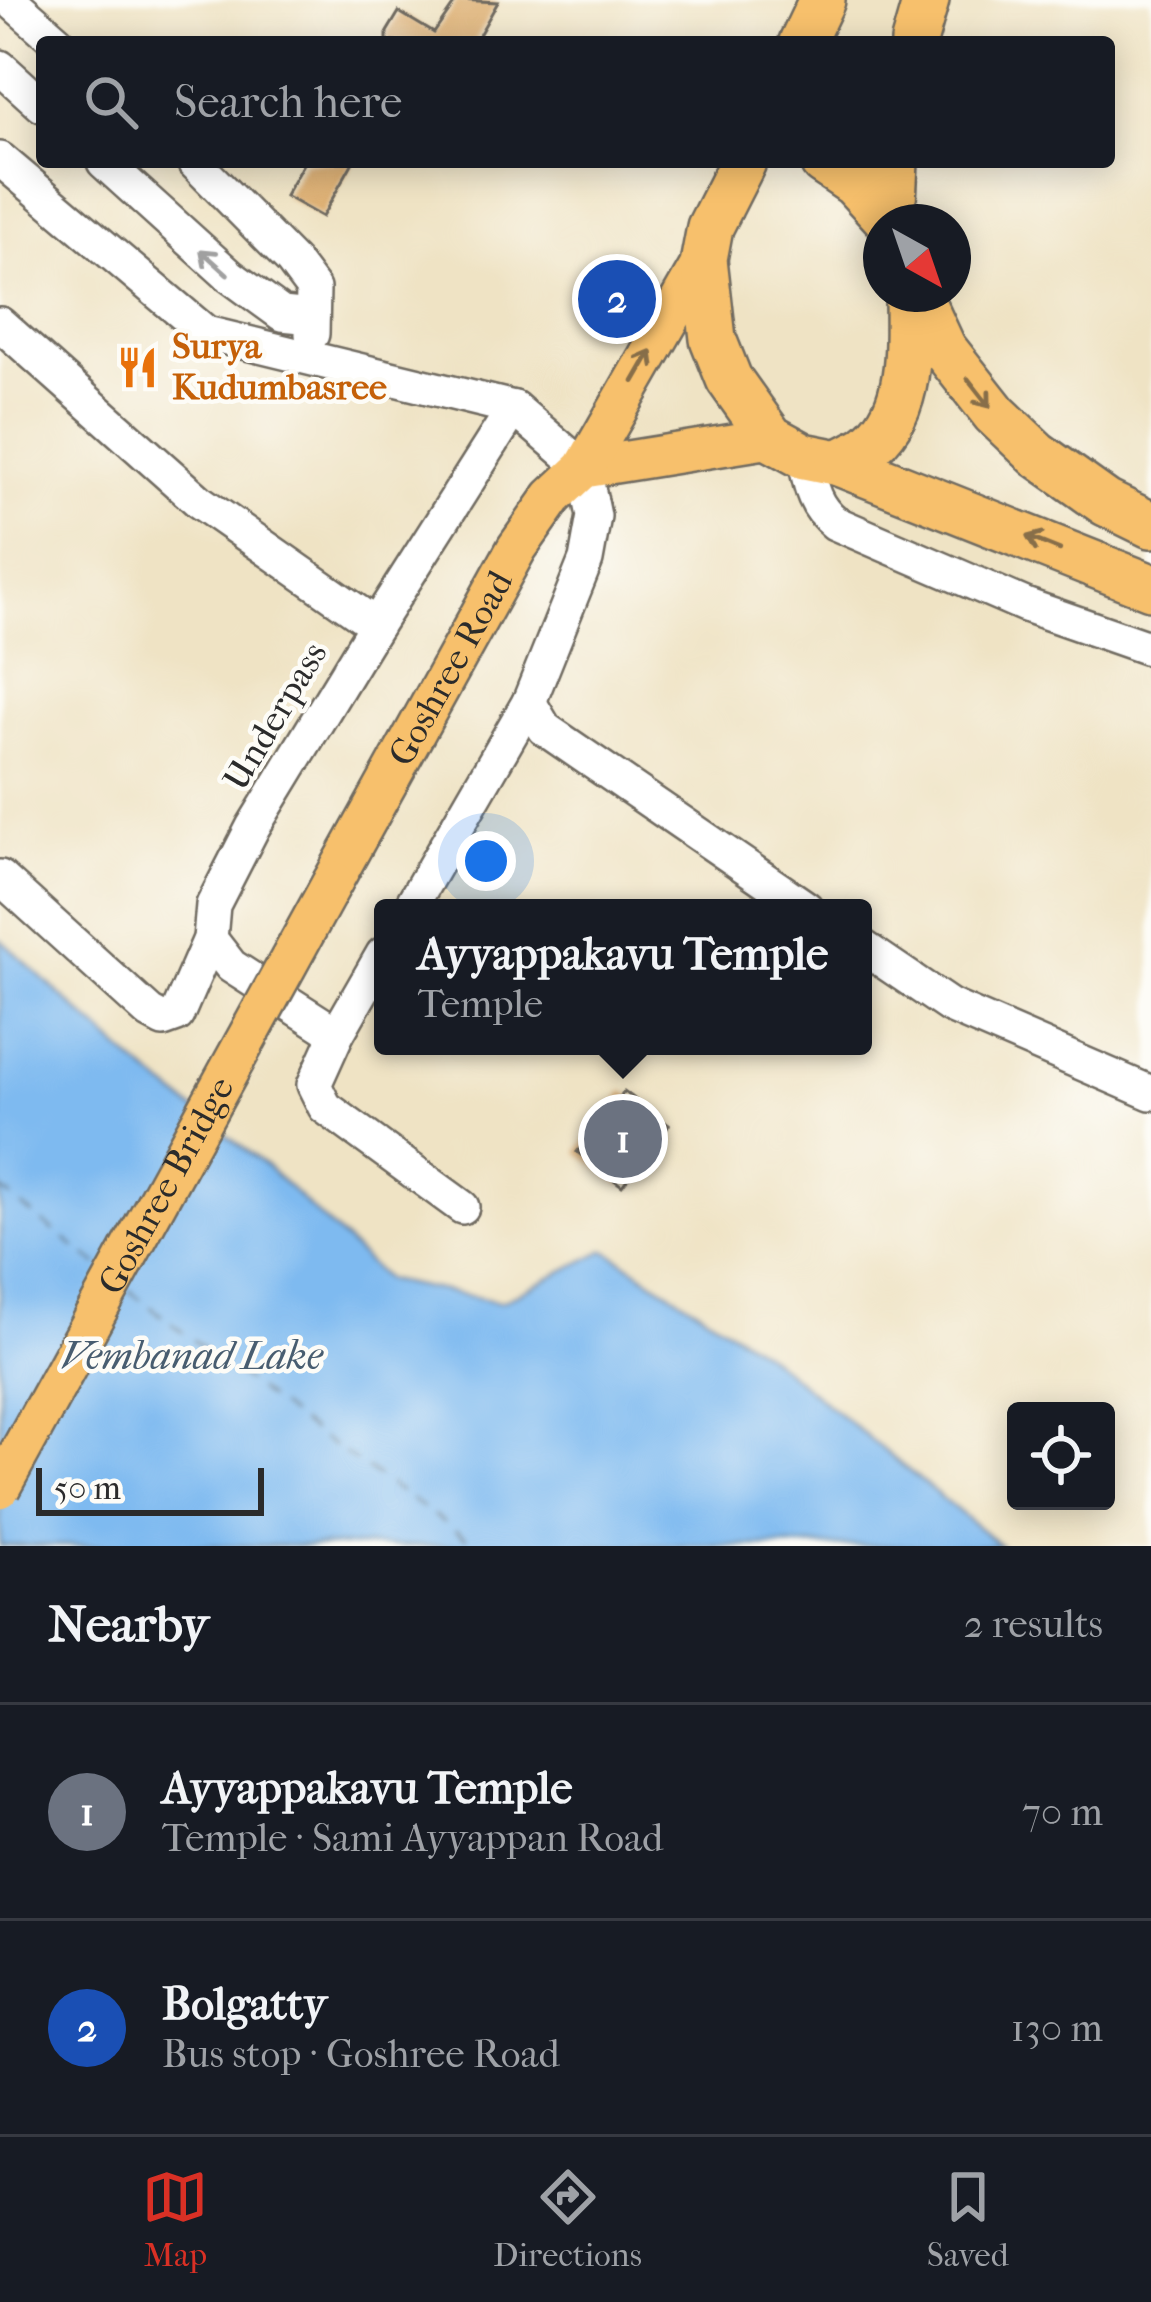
<!DOCTYPE html>
<html lang="en">
<head>
<meta charset="utf-8">
<style>
	:root { --surface:#171b24; --page:#242831; --text:#f1f3f6; --muted:#9ea1a6; --line:#363941; --accent:#d93025 }
	body { margin:0; font-family:"IM FELL French Canon",serif; background:var(--page); color:var(--text) }
	.controls { position:absolute; right:36px; bottom:36px; display:grid; overflow:hidden; border-radius:12px; box-shadow:0 6px 30px #0003 }
	.controls button { width:108px; height:108px; display:grid; place-items:center; padding:0; border:0; border-bottom:3px solid var(--line); background:var(--surface); color:var(--text); font:60px sans-serif }
	.compass { position:absolute; left:863px; top:204px; width:108px; height:108px; border-radius:50%; background:var(--surface); box-shadow:0 6px 30px #0003; rotate:140deg }
	.scale { position:absolute; left:36px; bottom:30px; width:228px; box-sizing:border-box; padding-left:12px; border:6px solid #2b2b2b; border-top:0; font-size:33px; line-height:42px; white-space:nowrap; color:#2b2b2b; -webkit-text-stroke:9px #fdfcf7; paint-order:stroke }
	.you { position:absolute; left:486px; top:861px; width:42px; height:42px; margin:-30px; border:9px solid #fff; border-radius:50%; background:#1a73e8; box-shadow:0 0 0 18px #1a73e833 }
	.badge { display:grid; place-items:center; width:78px; height:78px; border-radius:50%; background:var(--accent); color:#fff; font-size:39px; font-weight:700 }
	.pin { position:absolute; translate:-50% -50%; border:6px solid #fff; box-shadow:0 3px 12px #0006 }
	.popup { position:absolute; left:374px; top:899px; width:498px; height:156px; box-sizing:border-box; display:grid; place-content:center; border-radius:12px; background:var(--surface); filter:drop-shadow(0 3px 9px #0005); font-size:39px; white-space:nowrap; color:var(--muted) }
	.popup b { font-size:45px; color:var(--text) }
	.popup::after { content:''; position:absolute; left:50%; top:100%; margin-left:-24px; border:24px solid transparent; border-top-color:var(--surface) }
	.list { margin:0; padding:0; list-style:none }
	h2 { display:flex; justify-content:space-between; align-items:center; height:156px; margin:0; padding:0 48px; font-size:51px }
	h2 small { font-size:39px; font-weight:400; color:var(--muted) }
	.list li { display:grid; grid-template-columns:78px 1fr auto; gap:36px; align-items:center; box-sizing:border-box; height:216px; padding:0 48px; border-top:3px solid var(--line) }
	.list b { display:block; font-size:45px; white-space:nowrap }
	.list p { margin:0; font-size:39px; white-space:nowrap; color:var(--muted) }
	.list em { font-size:39px; font-style:normal; color:var(--muted) }
	.icon { flex:none; width:66px; height:66px; fill:none; stroke:currentColor; stroke-width:2; stroke-linecap:round; stroke-linejoin:round }
	.map { position:relative; flex:none; width:1151px; height:1546px; overflow:hidden }
	.search { position:absolute; background:var(--surface); box-shadow:0 6px 30px #0003; left:36px; right:36px; top:36px; height:132px; display:flex; align-items:center; gap:30px; box-sizing:border-box; padding:0 42px; border-radius:12px; color:var(--muted); font-size:45px }
	.sheet { height:588px; background:var(--surface) }
	nav { display:flex; justify-content:space-around; align-items:center; box-sizing:border-box; height:168px; border-top:3px solid var(--line); background:var(--surface); font-size:33px; color:var(--muted) }
	nav a { display:grid; justify-items:center; gap:6px }
	nav .on { color:var(--accent) }
	.map>svg:first-child { display:block }
</style>
</head>
<body>
<div class="map">
<svg width="1151" height="1546" viewBox="0 0 1151 1546">
	<rect width="100%" height="100%" fill="#fdfcf7"/>
	<filter id="ink" filterUnits="userSpaceOnUse"><feTurbulence type="fractalNoise" baseFrequency=".00833" numOctaves="2"/><feDisplacementMap in="SourceGraphic" scale="24" xChannelSelector="R" yChannelSelector="G"/><feConvolveMatrix kernelMatrix="1 2 1 2 8 2 1 2 1" color-interpolation-filters="sRGB"/></filter>
	<filter id="wash" filterUnits="userSpaceOnUse"><feTurbulence type="fractalNoise" baseFrequency=".004" numOctaves="4" result="noise"/><feDisplacementMap in="SourceGraphic" scale="48" xChannelSelector="R" yChannelSelector="G"/><feGaussianBlur stdDeviation="2.7" result="paint"/><feColorMatrix in="noise" values="0 0 0 0 0 0 0 0 0 0 0 0 0 0 0 0 0 1.4 0 .05"/><feComposite in="paint" operator="in"/></filter>
	<g filter="url(#wash)">
		<rect width="100%" height="100%" fill="#efe3c4"/>
		<polygon fill="#7ebaf0" stroke="#54728e" stroke-width="3" points="0,939 134,1062 266,1166 386,1280 500,1302 606,1250 763,1352 1001,1546 0,1546"/>
		<g fill="none" stroke-linecap="round" stroke-linejoin="round">
			<g stroke="#485d70" stroke-width="3" stroke-dasharray="15 12" stroke-linecap="butt">
				<polyline points="0,1189 103,1269"/>
				<polyline points="129,1290 296,1420 478,1546"/>
			</g>
		</g>
		<g id="blocks">
			<g fill="#dcad70">
				<polygon points="457,0 498,2 475,42 387,42 387,32 399,12 434,33"/>
				<polygon points="304,162 353,162 322,217 285,196"/>
				<polygon points="624,1091 669,1125 622,1186 577,1152"/>
			</g>
		</g>
	</g>
	<g filter="url(#ink)">
		<use href="#blocks" fill-opacity="0" stroke="#706b61" stroke-width="3"/>
		<g fill="none" stroke-linecap="round" stroke-linejoin="round">
			<defs>
				<g id="minor">
					<polyline points="10,0 58,42"/>
					<polyline points="0,67 42,105"/>
					<polyline points="0,159 206,333 514,408 584,468 594,516 586,560 529,702 410,908"/>
					<polyline points="104,162 230,276 282,314 312,317"/>
					<polyline points="194,162 292,261 313,289 312,334"/>
					<polyline points="0,324 200,502 376,625"/>
					<path d="M 804,456 C 810,483 812,505 835,523 L 1025,605 L 1151,649"/>
					<polyline points="529,702 545,729 806,908"/>
					<polyline points="0,877 150,1013 163,1020 177,1015 210,939 213,905 253,827 376,625 514,408"/>
					<polyline points="210,939 231,966 337,1034"/>
					<polyline points="863,947 950,1006 1151,1093"/>
					<polyline points="383,954 337,1034 314,1085 325,1107 462,1207"/>
				</g>
				<g id="major">
					<polyline points="584,468 771,438"/>
					<path id="s1" d="M 333,881 L 517,548 L 553,497 L 584,468 L 704,259"/>
				</g>
				<g id="highway">
					<polyline points="802,42 822,0"/>
					<polyline points="914,42 926,0"/>
					<polyline points="743,162 710,227 704,259 713,339 729,379 771,438 804,456 839,463 1151,587"/>
					<polyline points="823,162 854,183 890,222"/>
					<polyline points="892,222 895,162"/>
					<polyline points="918,294 943,348 995,414 1037,454 1106,503 1151,525"/>
					<path d="M 839,463 C 847,458 857,454 865,449 C 914,414 908,347 908,294"/>
				</g>
			</defs>
			<use href="#minor" stroke="#706b61" stroke-width="38"/>
			<use href="#major" stroke="#706b61" stroke-width="44"/>
			<use href="#highway" stroke="#706b61" stroke-width="50"/>
			<use href="#minor" stroke="#fff" stroke-width="33"/>
			<use href="#major" stroke="#f7c06c" stroke-width="39"/>
			<use href="#highway" stroke="#f7c06c" stroke-width="45"/>
			<defs>
				<g id="major-bridge">
					<path id="s2" d="M 0,1488 L 333,881"/>
				</g>
			</defs>
			<use href="#major-bridge" stroke="#706b61" stroke-width="44" stroke-linecap="butt"/>
			<use href="#major-bridge" stroke="#f7c06c" stroke-width="39"/>
		</g>
		<defs><path id="oneway-shaft" d="M-6 0H5M1.5-3L5.5 0L1.5 3" fill="none" stroke-width="1.6" stroke-linecap="round" stroke-linejoin="round" transform="scale(3)"/></defs>
		<use stroke="#a0a0a0" href="#oneway-shaft" transform="translate(214 262) rotate(-138)"/>
		<g stroke="#876e48">
			<use href="#oneway-shaft" transform="translate(643 366) rotate(-60)"/>
			<use href="#oneway-shaft" transform="translate(979 393) rotate(52)"/>
			<use href="#oneway-shaft" transform="translate(1043 543) rotate(-158)"/>
		</g>
	</g>
	<defs>
		<symbol id="restaurant-bare" viewBox="-9 -9 18 18"><path d="M-5-6h1v4h1v-4h1v4h1v-4h1v5L-1.5 .5V6h-2V.5L-5-1ZM5-6V6H3V1.5H1.5Q1.5-4 5-6Z" fill="#e8710a" stroke="#fdfcf7" stroke-width="2.5" paint-order="stroke"/></symbol>
	</defs>
	<g fill-rule="evenodd">
		<use href="#restaurant-bare" x="108" y="338" width="59" height="59"/>
	</g>
	<g text-anchor="middle" dominant-baseline="central" stroke-width="9" stroke-linejoin="round" paint-order="stroke">
		<g font-size="36" font-weight="bold" fill="#c56008" stroke="#fdfcf7" text-anchor="start">
			<text x="172" y="346">Surya<tspan x="172" dy="41">Kudumbasree</tspan></text>
		</g>
		<g font-size="36" fill="#2b2b2b" stroke="#fdfcf7">
			<text stroke="none"><textPath href="#s1" startOffset="243">Goshree Road</textPath></text>
			<text transform="translate(275 716) rotate(-59)">Underpass</text>
			<text stroke="none"><textPath href="#s2" startOffset="345">Goshree Bridge</textPath></text>
		</g>
		<g font-size="39" font-style="italic" fill="#485d70" stroke="#fdfcf7">
			<text x="192" y="1356">Vembanad Lake</text>
		</g>
	</g>
</svg>
<div class="controls">
<button><svg class="icon" aria-label="locate" viewBox="0 0 24 24"><circle cx="12" cy="12" r="6"/><path d="M12 2v4M12 18v4M2 12h4M18 12h4"/></svg></button>
</div>
<svg class="compass" viewBox="-18 -18 36 36"><path d="M0-13l5 13h-10z" fill="#e53935"/><path d="M0 13l5-13h-10z" fill="#9ea1a6"/></svg>
<div class="scale">50 m</div>
<div class="you"></div>
<div class="pin badge" style="left:623px;top:1139px;background:#6b7280">1</div>
<div class="popup"><b>Ayyappakavu Temple</b>Temple</div>
<div class="pin badge" style="left:617px;top:299px;background:#1a4fb4">2</div>
<div class="search"><svg class="icon" aria-label="search" viewBox="0 0 24 24"><circle cx="10" cy="10" r="6"/><path d="M15 15l6 6"/></svg>Search here</div>
</div>
<section class="sheet">
<h2>Nearby<small>2 results</small></h2>
<ul class="list">
<li><span class="badge" style="background:#6b7280">1</span><div><b>Ayyappakavu Temple</b><p>Temple · Sami Ayyappan Road</p></div><em>70 m</em></li>
<li><span class="badge" style="background:#1a4fb4">2</span><div><b>Bolgatty</b><p>Bus stop · Goshree Road</p></div><em>130 m</em></li>
</ul>
</section>
<nav>
<a class="on"><svg class="icon" aria-label="map" viewBox="0 0 24 24"><path d="M3 6l6-2 6 2 6-2v14l-6 2-6-2-6 2zM9 4v14M15 6v14"/></svg>Map</a>
<a><svg class="icon" aria-label="directions" viewBox="0 0 24 24"><path d="M12 3l9 9-9 9-9-9zM9 14v-3h6M13 9l2 2-2 2"/></svg>Directions</a>
<a><svg class="icon" aria-label="saved" viewBox="0 0 24 24"><path d="M7 4h10v16l-5-4-5 4z"/></svg>Saved</a>
</nav>
</body>
</html>
